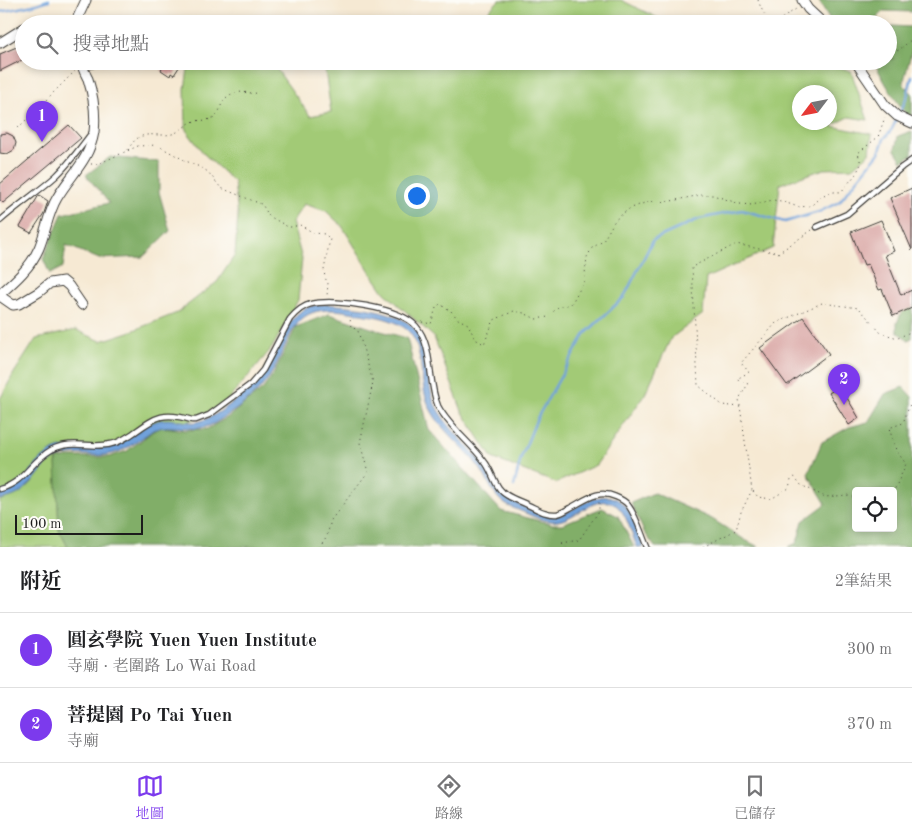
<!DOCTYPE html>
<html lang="zh-TW">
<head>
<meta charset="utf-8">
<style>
	:root { --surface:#fff; --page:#f2f2f2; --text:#202124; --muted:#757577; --line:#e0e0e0; --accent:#7c3aed }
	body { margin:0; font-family:"Old Standard TT","Noto Serif TC",serif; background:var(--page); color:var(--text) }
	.controls { position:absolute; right:15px; bottom:15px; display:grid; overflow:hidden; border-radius:5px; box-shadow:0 2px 8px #0003 }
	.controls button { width:45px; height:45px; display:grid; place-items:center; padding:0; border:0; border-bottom:1px solid var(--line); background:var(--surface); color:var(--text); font:25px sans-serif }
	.compass { position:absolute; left:792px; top:85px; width:45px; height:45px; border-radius:50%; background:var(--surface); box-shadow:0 2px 8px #0003; rotate:238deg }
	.scale { position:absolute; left:15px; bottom:12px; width:128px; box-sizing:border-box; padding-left:5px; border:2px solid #1c1c1c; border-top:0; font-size:14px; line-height:18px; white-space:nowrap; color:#1c1c1c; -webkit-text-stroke:4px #fdfcf7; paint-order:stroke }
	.you { position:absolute; left:416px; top:195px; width:18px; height:18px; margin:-12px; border:4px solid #fff; border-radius:50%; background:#1a73e8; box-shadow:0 0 0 8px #1a73e833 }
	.badge { display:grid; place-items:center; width:32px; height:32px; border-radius:50%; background:var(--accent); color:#fff; font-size:16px; font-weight:700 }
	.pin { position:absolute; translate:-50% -41px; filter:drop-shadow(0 1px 2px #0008) }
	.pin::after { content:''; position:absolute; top:26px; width:18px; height:15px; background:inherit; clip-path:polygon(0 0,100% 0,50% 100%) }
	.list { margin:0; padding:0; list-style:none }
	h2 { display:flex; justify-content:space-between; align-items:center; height:65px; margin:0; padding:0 20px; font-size:21px }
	h2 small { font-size:16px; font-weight:400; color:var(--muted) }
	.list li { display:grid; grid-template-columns:32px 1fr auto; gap:15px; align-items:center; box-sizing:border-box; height:75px; padding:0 20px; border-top:1px solid var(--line) }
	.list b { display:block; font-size:19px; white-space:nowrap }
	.list p { margin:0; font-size:16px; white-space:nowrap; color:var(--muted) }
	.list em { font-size:16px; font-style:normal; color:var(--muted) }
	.icon { flex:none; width:28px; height:28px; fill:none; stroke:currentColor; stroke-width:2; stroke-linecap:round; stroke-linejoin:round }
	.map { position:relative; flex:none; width:912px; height:547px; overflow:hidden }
	.search { position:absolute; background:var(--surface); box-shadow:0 2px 8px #0003; left:15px; right:15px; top:15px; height:55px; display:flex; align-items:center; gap:12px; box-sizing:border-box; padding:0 18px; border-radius:28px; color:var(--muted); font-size:19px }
	.sheet { height:215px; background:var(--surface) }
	nav { display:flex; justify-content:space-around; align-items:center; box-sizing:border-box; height:70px; border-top:1px solid var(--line); background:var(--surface); font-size:14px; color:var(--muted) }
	nav a { display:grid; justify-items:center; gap:2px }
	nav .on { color:var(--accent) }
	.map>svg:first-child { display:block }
</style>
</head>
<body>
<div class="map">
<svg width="912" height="547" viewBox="0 0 912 547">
	<rect width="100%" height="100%" fill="#fdfcf7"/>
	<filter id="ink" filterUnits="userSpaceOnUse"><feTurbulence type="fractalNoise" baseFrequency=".02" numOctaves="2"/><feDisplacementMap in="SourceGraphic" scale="10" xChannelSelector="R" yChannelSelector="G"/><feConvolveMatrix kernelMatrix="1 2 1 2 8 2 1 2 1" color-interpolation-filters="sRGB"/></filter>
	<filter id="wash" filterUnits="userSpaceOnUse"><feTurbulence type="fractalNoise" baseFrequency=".0096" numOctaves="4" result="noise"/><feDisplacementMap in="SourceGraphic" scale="20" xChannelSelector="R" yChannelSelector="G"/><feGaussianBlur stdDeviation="1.12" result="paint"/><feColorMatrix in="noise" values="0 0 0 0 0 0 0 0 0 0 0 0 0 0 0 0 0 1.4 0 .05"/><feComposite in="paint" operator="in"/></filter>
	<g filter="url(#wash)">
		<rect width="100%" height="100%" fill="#f6e9d3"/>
		<g fill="#a2ca76" stroke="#5f7349" fill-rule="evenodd">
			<polygon points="499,0 621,0 666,22 680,24 477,24"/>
			<path d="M 214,61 L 265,61 L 273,64 L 310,116 L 331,112 L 324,63 L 325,61 L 820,61 L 851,71 L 868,120 L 849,117 L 831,126 L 872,134 L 870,153 L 852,168 L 824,169 L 780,184 L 773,248 L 706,278 L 703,314 L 671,338 L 645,394 L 596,465 L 556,483 L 492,458 L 462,411 L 434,337 L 384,292 L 371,273 L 342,226 L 326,211 L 304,204 L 292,222 L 302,259 L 298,300 L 272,348 L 222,407 L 172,428 L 107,448 L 56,452 L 59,530 L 68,547 L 0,547 L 0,399 L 14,373 L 36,339 L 76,330 L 101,341 L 129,332 L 177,313 L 217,282 L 235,255 L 238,216 L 234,182 L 204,154 L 186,130 L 185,89 L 188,69 ZM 800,92 L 830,92 L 830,122 L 800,122 Z"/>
		</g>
		<g fill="#81ae67" stroke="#4e6542" fill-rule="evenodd">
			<polygon points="818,0 900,0 903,2 912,0 912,12 883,11 872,24 833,24"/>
			<path d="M 892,26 L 912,27 L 912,50 L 903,84 L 912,93 L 912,115 L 907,115 C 894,98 883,81 874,61 L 888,61 L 888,59 L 893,59 L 888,48 L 888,38 L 890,39 Z"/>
			<polygon points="912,131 912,155 902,161 895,150 898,136"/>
			<polygon points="110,157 159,162 159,192 170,231 143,257 99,259 66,245 63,267 50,274 43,259 62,214 109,203 86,175"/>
			<polygon points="905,304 912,305 912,338 908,340 897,331 897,323"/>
			<polygon points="329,314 377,330 407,338 429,430 501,511 552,524 562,524 602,508 618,516 634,547 68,547 59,530 56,464 58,459 68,457 109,457 127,451 156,429 162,427 186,430 207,429 228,417 263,389 274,373 296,327"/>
			<path d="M 903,387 L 912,397 L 912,547 L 788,547 L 797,543 L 803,521 L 826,504 L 808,474 L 822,442 L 849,427 L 868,422 L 885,394 ZM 856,491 L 893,491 L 893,528 L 856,528 Z"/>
			<polygon points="654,493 712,519 745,540 759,547 655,547 644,532 631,503"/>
		</g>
		<path fill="#70a1db" stroke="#465e7c" d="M 327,304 C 356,307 412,308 423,343 C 429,362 427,383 434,402 C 444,425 468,445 484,464 C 495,477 493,491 510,500 C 520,505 542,517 553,516 C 564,516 574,508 584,503 C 625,482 632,517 644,547 L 637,547 C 632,536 628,518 620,509 C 601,488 578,518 558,521 C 544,523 531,515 518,510 C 514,508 509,507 505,504 C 490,493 489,480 479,467 C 461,444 435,427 426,398 C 420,380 423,347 410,333 C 400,321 381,317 366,315 C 344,311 314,303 298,323 C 292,330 289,338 285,346 C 280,356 276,367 270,376 C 257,396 235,411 215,423 C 199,432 188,427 171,427 C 165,426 159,428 153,430 C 139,440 124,453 106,455 C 89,457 73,451 57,458 C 42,465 39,477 27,487 C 20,495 10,498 0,500 L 0,492 C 29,485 30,463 53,451 C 73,442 90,450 110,447 C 128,443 139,427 156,421 C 168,417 178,421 190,422 C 206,425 234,402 245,392 C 255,384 264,374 270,363 C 279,346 285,323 301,311 C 308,305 318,305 327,304 Z"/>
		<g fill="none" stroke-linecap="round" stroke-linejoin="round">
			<g stroke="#70a1db" stroke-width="2.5">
				<polyline points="0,12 33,5 49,0"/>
				<polyline points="514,486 521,458 537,418 585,334 624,297 653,240 699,219 742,210 785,222 819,212 839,202 879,153 884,139 892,129 907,97 912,76"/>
			</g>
		</g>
		<g id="blocks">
			<g fill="#d8a3a1">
				<polygon points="19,46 24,59 0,71 0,54"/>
				<polygon points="155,61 183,61 174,75 171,73 170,76 161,70 163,67"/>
				<polygon points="69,125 81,138 3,203 0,200 0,184"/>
				<polygon points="7,133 13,136 16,143 14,150 7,154 0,153 0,134"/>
				<polygon points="912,188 912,250 890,198"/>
				<polygon points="39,195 48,201 44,213 31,233 20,227"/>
				<polygon points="881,220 894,251 885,255 901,295 912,290 912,308 893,316 882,289 879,290 868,264 864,265 851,232"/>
				<polygon points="803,317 829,354 787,385 760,348"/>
				<polygon points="840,386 859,418 849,425 829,393"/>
			</g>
		</g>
	</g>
	<g filter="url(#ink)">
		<use href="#blocks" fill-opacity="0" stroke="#3d3b37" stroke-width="1"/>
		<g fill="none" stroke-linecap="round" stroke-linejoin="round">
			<defs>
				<g id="lane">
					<path d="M 0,221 C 18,205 38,192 56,176 C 69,164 80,148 91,134"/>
					<polyline points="817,227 847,214 902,167 912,160"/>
					<path d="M 0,489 C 25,482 30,462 51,450 C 73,439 90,449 111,444 C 119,443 125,438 132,434 C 156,417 162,411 192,420 L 196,420 L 209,415 L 251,384 L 263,370 L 290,319 C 296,312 302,306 311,304 C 335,298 400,308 416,326 C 434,347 427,381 438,406 C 449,427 470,442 484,461 C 491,469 493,480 499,488 C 505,497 518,500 528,505 C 537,509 546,515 557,514 C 562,513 566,510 570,508 C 587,499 598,489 616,497 C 621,499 625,501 628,505 C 637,517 641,533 647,547"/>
				</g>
				<g id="street">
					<polyline points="802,0 808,9 824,24"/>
					<polyline points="35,24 53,24"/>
					<polyline points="77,24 78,17 86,0"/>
					<polyline points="196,24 205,21"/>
					<polyline points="0,43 24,28"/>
					<polyline points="855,61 885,105 897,116 912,123"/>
					<polyline points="82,66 99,61"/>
					<path d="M 0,294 C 15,281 31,267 39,248 C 46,231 48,213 57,198 C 71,174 89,161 94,132 C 96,115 93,95 88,79 C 85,73 82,68 81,61"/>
					<polyline points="0,296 13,305 19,304 39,292 50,283 63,281 69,286 82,305"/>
				</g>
			</defs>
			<use href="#lane" stroke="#3d3b37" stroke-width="7"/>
			<use href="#street" stroke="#3d3b37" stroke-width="11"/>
			<g stroke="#3d3b37" stroke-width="1" stroke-dasharray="1 4" stroke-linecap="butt">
				<polyline points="758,0 761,8 770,24"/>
				<polyline points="61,21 69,18"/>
				<polyline points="774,24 796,9"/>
				<polyline points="888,54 899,50 912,39"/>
				<polyline points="18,128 75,71"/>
				<path d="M 128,150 C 140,127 154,138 172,134 C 180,132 185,125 192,122 C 199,119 208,122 214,117 C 224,110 217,101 232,94 C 240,90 250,94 259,93"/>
				<polyline points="91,164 98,164 138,146 157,145 186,161 202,168 208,172 221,188 261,204 263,206 269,216 288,227 291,227 300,225 314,233 325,234 330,239 324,270 325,278 328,283 327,296"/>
				<path d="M 422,322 L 431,324 L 436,308 L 440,304 L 451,311 L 458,319 L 468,324 L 475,339 L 484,344 L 494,320 L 514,311 L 524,313 L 536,319 L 548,317 L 558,307 L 571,304 L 584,282 L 587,257 L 592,248 L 603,241 L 615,220 L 629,209 L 647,202 L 671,201 L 701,195 L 713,195 L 740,204 L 752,205 L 773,200 L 781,201 L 798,207 L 811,206 C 821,196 826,191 841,192 L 856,174 L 861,164 L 858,153 L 878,137 L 885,117"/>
				<polyline points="740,407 722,405 698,385 692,267 736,244 778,253 812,230"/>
				<polyline points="753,491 758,497 771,499 789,488 791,479 795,477 801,485 825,497 847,495 856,498"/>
				<polyline points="893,493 906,464 896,450 889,428 903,423 910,404 912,403"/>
				<polyline points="562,543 579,540 599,511 599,502"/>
				<polyline points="562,543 567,547"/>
				<polyline points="319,547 327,536 331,520 368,472 360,443 373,382 358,331 351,326 350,324 351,312"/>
				<polyline points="703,547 736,530 741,512 752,490 739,399 748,384 737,379 749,372 741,363 776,323 822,303 859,308 881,333 898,338 912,331"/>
			</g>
			<use href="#lane" stroke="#fff" stroke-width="4.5"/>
			<use href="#street" stroke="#fff" stroke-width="9"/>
		</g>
	</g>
</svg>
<div class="controls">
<button><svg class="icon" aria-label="locate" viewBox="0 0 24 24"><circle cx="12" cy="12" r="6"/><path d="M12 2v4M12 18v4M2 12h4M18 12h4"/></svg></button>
</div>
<svg class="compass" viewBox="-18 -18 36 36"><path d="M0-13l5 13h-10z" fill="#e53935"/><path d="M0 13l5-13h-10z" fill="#757577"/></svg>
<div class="scale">100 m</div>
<div class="you"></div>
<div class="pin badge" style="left:42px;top:142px">1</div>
<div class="pin badge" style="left:844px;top:405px">2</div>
<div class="search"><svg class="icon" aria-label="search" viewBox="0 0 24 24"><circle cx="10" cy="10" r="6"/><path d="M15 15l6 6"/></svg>搜尋地點</div>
</div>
<section class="sheet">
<h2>附近<small>2筆結果</small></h2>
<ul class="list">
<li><span class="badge">1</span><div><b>圓玄學院 Yuen Yuen Institute</b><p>寺廟 · 老圍路 Lo Wai Road</p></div><em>300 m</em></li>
<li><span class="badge">2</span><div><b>菩提園 Po Tai Yuen</b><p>寺廟</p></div><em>370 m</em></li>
</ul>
</section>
<nav>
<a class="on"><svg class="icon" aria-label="map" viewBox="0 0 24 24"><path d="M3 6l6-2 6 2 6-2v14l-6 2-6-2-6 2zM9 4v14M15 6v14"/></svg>地圖</a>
<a><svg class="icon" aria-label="directions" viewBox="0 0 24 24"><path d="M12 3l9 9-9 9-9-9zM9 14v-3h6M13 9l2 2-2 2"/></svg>路線</a>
<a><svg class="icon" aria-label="saved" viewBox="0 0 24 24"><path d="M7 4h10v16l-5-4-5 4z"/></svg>已儲存</a>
</nav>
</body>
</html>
